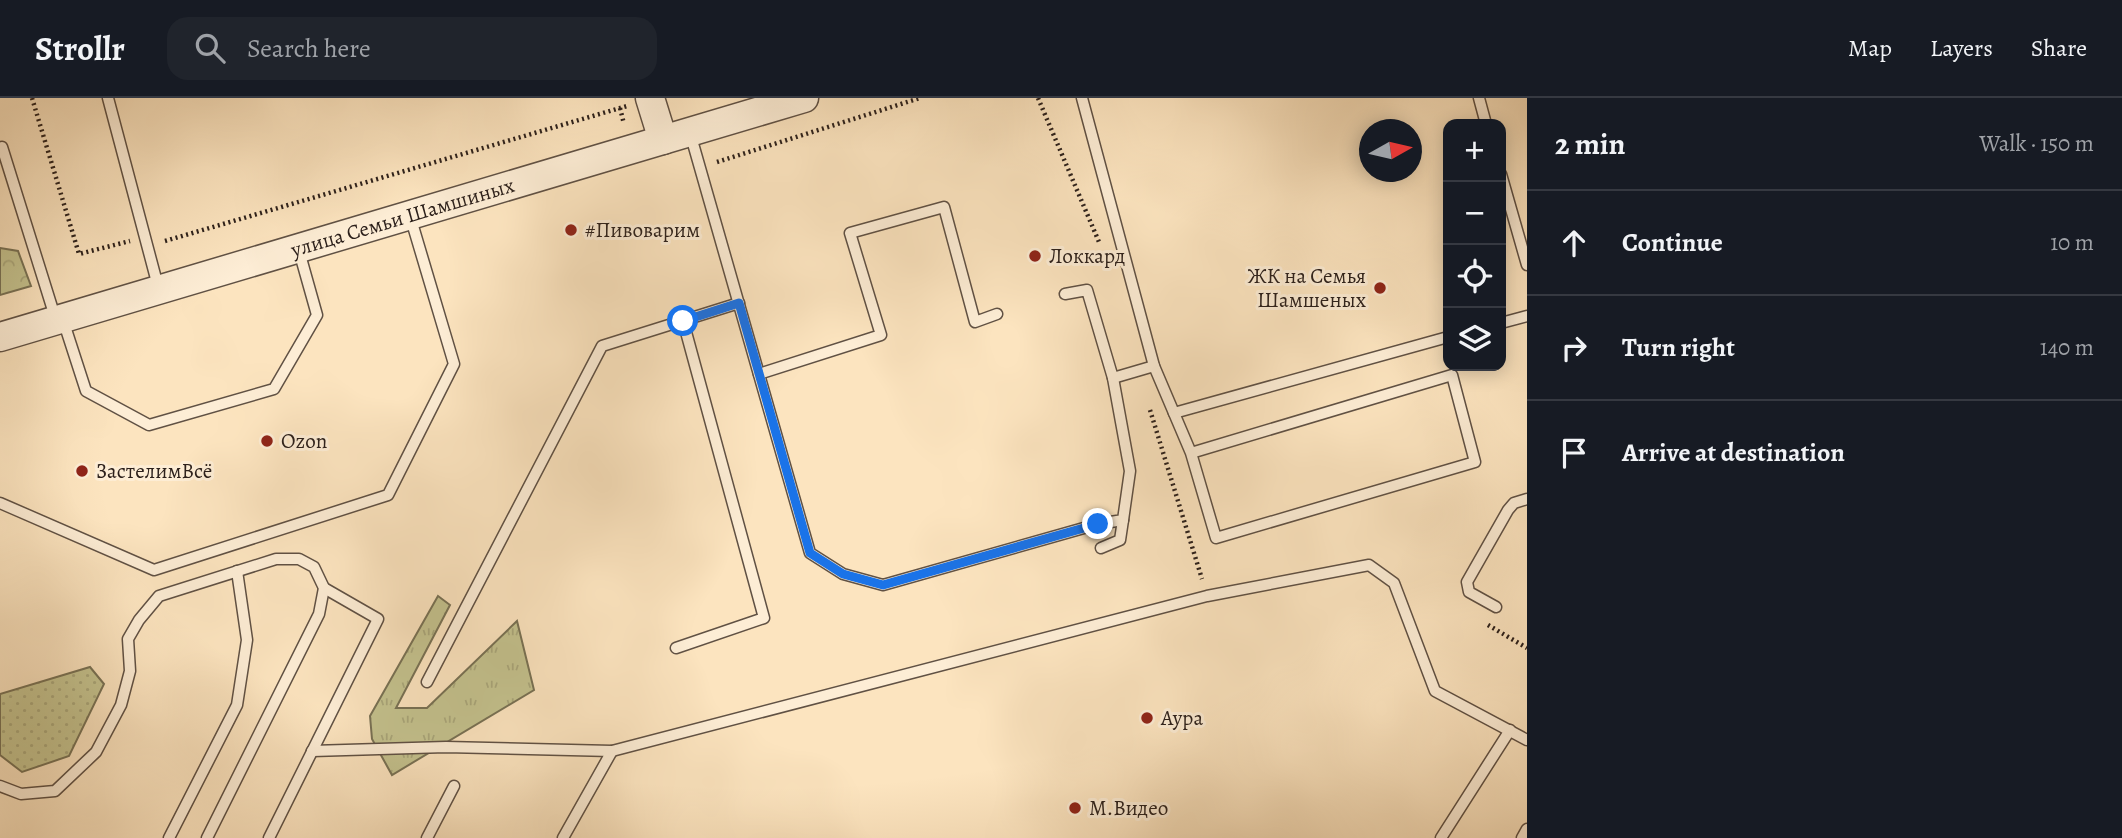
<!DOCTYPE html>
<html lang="en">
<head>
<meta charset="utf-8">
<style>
	:root { --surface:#171b24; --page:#20242c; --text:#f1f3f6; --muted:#9ea1a6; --line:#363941 }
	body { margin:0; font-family:Alegreya,serif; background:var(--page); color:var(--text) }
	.controls { position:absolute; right:21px; top:21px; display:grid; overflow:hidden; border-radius:14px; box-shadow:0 4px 18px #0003 }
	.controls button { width:63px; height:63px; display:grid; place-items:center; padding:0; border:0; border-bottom:2px solid var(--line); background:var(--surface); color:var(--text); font:35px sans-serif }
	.compass { position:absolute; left:1359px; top:21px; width:63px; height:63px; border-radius:50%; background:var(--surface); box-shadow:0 4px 18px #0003; rotate:82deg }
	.stop { position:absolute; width:21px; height:21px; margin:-16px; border:5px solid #1a73e8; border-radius:50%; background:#fff }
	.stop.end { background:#1a73e8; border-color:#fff; box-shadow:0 2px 7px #0008 }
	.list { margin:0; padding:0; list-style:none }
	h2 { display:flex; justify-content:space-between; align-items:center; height:91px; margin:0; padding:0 28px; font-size:30px }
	h2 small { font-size:23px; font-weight:400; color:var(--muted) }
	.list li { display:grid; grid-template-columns:46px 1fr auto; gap:21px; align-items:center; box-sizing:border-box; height:105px; padding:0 28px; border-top:2px solid var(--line) }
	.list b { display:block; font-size:26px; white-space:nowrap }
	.list em { font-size:23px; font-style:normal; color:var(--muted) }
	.icon { flex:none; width:38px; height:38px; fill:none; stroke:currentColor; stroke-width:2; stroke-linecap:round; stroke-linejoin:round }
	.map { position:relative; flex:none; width:1527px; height:740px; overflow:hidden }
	header { display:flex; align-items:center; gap:42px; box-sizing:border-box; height:98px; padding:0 35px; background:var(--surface); border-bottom:2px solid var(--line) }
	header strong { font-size:33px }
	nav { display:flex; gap:38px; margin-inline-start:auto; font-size:24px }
	.search { width:490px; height:63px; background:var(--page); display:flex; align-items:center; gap:18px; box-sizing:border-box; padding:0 24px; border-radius:21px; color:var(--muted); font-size:26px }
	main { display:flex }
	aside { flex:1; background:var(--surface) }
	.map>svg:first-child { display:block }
</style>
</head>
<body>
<header>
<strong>Strollr</strong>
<div class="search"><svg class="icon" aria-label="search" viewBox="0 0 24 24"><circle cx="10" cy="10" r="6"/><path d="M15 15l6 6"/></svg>Search here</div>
<nav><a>Map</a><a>Layers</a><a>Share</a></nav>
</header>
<main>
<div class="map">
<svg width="1527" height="740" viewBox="0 0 1527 740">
	<defs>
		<pattern id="grass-tufts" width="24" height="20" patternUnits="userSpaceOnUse" patternTransform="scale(1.75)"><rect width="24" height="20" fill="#c4c28e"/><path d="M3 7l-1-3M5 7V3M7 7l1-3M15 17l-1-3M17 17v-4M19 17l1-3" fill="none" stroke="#a9a67a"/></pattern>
		<pattern id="forest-crowns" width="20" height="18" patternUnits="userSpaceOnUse" patternTransform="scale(1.75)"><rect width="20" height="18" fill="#c4c28e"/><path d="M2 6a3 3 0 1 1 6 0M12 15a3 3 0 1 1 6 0" fill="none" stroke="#a9a67a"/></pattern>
		<pattern id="park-dots" width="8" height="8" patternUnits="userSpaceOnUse" patternTransform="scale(1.75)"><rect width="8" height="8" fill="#c4c28e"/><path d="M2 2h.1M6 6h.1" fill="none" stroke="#a9a67a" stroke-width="1.8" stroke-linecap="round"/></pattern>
	</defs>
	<rect width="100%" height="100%" fill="#fce4bf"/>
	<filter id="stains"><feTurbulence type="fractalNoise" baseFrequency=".00286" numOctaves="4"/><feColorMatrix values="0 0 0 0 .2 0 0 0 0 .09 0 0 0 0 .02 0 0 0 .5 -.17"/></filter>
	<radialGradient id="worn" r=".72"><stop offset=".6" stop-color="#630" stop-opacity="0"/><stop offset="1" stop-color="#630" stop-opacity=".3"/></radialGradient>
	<polygon fill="url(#grass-tufts)" stroke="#787154" stroke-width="2" points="438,498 450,507 396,610 427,610 517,523 534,592 392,677 372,641 370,618"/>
	<polygon fill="url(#forest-crowns)" stroke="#787154" stroke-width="2" points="0,150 18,153 31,188 0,197"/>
	<polygon fill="url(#park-dots)" stroke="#787154" stroke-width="2" points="90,569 104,586 69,658 22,674 0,657 0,596"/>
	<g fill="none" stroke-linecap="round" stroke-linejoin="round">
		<defs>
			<g id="service">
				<polyline points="108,0 159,192"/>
				<polyline points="1082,0 1154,268 1191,355 1216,440 1475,364 1452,277 1191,355"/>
				<polyline points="1479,0 1486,26"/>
				<polyline points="690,35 810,455 843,476 883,487 1098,426 1123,422 1130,373 1113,280"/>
				<polyline points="2,49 56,222"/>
				<polyline points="1501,76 1527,167"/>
				<polyline points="1065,196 1087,192 1113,280 1154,268"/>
				<polyline points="63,222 86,293 149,327 274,291 317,217 299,153"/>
				<polyline points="1501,225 1527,218"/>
				<polyline points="759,276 881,237 850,135 944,109 975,224 997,216"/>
				<polyline points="1174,315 1448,239"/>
				<polyline points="0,405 154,472 388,397 454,266 410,118"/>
				<polyline points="1101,450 1120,442 1123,422"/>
				<polyline points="1496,509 1469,494 1467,484 1508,412 1514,405 1527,401"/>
				<polyline points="676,550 764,520 683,223"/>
				<polyline points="427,584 602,248 739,205"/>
				<polyline points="312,653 446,649 612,653 1207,498 1369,467 1394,485 1435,593 1527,642"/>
				<polyline points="0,688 21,696 55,693 96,654 121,607 130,573 128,541 139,522 159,498 276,461 299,461 314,469 324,490 319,516 207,740"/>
				<polyline points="169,740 237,607 247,542 237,473"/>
				<polyline points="269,740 378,521 324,490"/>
				<polyline points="427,740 454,688"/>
				<polyline points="563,740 612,653"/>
				<polyline points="1441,740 1510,632"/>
				<polyline points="1522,740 1527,731"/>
			</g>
			<g id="tertiary">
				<polyline points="650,0 663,42"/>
				<path id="s1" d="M 0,239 L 804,0"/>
			</g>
		</defs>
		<use href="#service" stroke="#605144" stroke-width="13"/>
		<use href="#tertiary" stroke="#605144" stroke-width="31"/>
		<g stroke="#2c201b" stroke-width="4.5" stroke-dasharray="2 3.5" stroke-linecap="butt">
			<polyline points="32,0 79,156 130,143"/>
			<polyline points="1038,0 1099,144"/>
			<polyline points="620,10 624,26"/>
			<polyline points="717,64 920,0"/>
			<polyline points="165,143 627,8"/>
			<polyline points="1150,312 1202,481"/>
			<polyline points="1488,527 1527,550"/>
		</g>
		<use href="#service" stroke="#fdedd5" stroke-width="10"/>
		<use href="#tertiary" stroke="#fdedd5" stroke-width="28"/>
	</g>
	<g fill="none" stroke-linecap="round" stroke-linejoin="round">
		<polyline stroke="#1a73e8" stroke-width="9" points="683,223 739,205 810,455 843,476 883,487 1098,426"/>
	</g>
	<g fill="#8f2418" stroke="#fdedd5" stroke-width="2.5">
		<circle cx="571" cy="132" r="7"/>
		<circle cx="1035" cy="158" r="7"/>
		<circle cx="1380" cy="190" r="7"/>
		<circle cx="267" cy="343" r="7"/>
		<circle cx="82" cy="373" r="7"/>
		<circle cx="1147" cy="620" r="7"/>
		<circle cx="1075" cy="710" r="7"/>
	</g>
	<g text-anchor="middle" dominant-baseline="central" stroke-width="6" stroke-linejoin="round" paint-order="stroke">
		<g font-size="21" fill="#2c201b" stroke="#fdedd5">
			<text stroke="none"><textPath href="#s1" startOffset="420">улица Семьи Шамшиных</textPath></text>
		</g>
		<g font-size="21" fill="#2c201b" stroke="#fdedd5" text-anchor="start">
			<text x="585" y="132">#Пивоварим</text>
			<text x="1049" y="158">Локкард</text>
			<text x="1366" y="178" text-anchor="end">ЖК на Семья<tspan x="1366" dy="24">Шамшеных</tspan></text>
			<text x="281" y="343">Ozon</text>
			<text x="96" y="373">ЗастелимВсё</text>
			<text x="1161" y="620">Аура</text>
			<text x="1089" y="710">М.Видео</text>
		</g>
	</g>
	<rect width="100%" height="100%" filter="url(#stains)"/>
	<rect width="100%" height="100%" fill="url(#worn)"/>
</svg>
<div class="controls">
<button>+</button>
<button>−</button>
<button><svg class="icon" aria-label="locate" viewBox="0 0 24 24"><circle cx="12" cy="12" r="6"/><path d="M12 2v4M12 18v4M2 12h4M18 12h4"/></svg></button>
<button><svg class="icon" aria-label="layers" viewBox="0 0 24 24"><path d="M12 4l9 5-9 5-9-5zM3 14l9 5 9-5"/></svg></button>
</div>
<svg class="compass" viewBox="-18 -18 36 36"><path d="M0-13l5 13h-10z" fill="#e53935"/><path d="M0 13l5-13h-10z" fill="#9ea1a6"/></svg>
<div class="stop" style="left:683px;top:223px"></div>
<div class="stop end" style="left:1098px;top:426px"></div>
</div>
<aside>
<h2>2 min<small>Walk · 150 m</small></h2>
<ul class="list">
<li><svg class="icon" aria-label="ahead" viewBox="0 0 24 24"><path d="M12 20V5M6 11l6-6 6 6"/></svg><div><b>Continue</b></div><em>10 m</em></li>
<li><svg class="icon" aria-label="right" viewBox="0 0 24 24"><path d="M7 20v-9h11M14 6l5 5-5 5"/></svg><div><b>Turn right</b></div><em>140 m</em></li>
<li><svg class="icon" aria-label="arrive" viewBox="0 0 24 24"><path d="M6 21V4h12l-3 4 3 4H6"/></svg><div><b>Arrive at destination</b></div></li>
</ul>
</aside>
</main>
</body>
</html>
